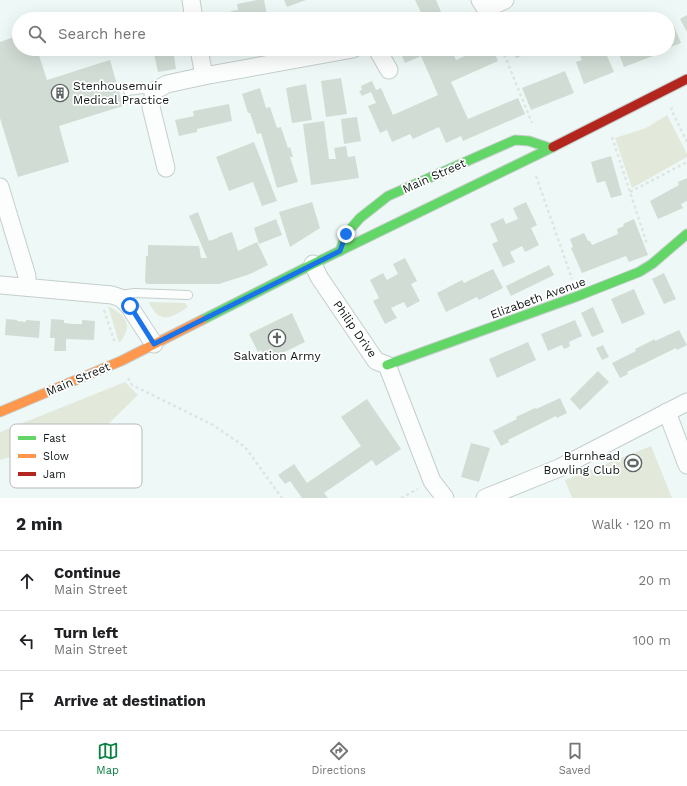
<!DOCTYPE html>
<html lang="en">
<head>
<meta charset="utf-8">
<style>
	:root { --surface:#fff; --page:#f2f2f2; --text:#202124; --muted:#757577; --line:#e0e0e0; --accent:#0b8043 }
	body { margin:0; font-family:"Work Sans",sans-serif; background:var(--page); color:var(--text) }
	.stop { position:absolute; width:12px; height:12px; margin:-9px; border:3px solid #1a73e8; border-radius:50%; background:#fff }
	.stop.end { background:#1a73e8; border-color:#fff; box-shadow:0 1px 4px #0008 }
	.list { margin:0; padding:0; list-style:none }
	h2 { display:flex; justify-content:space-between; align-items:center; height:52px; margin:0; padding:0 16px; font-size:17px }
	h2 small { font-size:13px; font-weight:400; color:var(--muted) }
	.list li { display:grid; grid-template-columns:26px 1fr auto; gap:12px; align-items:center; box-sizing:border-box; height:60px; padding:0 16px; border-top:1px solid var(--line) }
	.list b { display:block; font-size:15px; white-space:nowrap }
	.list p { margin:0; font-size:13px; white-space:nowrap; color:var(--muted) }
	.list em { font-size:13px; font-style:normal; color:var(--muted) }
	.icon { flex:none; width:22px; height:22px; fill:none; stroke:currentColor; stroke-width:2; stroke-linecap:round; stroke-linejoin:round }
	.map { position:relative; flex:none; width:687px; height:498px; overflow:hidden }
	.search { position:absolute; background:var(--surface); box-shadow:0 4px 16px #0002; left:12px; right:12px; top:12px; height:44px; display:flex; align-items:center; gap:10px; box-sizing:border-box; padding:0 14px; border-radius:22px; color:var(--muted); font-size:15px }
	.sheet { height:232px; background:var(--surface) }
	nav { display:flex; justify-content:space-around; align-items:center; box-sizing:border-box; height:56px; border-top:1px solid var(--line); background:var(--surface); font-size:11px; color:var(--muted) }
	nav a { display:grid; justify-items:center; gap:2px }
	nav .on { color:var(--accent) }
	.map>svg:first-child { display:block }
</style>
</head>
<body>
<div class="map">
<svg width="687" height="498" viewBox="0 0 687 498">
	<rect width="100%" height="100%" fill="#eef9f7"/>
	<g fill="#e2e9db">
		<polygon points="667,115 687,154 687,157 632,188 615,138 646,128"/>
		<path d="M 148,302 L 185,303 L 188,307 C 180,312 168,322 158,315 C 154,312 151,306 148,302 Z"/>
		<path d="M 108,306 C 126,315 134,326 119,343 Z"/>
		<polygon points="125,382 138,395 103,429 0,460 0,432"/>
		<polygon points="651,446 672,498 572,498 565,480"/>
	</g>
	<g fill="#d1dcd5">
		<polygon points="257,0 264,0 267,15 248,19 232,19 231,11 238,10 237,4"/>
		<polygon points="284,0 306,0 287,7"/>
		<polygon points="415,0 436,0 444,19 424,19"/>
		<polygon points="687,15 687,32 680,19"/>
		<polygon points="674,26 681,43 668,48 668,28"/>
		<polygon points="19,35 19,49 37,49 47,80 110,60 123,106 59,126 69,162 18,177 0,118 0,42"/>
		<rect x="59" y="49" width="28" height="2"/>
		<polygon points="153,49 173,49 176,69 158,72"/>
		<polygon points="234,49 253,49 253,52 235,56"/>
		<polygon points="399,49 451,49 456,60 480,49 493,49 498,61 451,82 468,119 518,98 525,114 463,141 461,136 446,143 439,127 413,139 410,134 392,142 387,130 380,133 368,106 376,103 371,92 362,96 359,91 362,90 361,86 372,81 376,90 381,88 393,115 438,95 421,56 405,63"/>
		<polygon points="512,49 533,49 533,51 516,58"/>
		<polygon points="577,49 598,49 599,53 605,51 614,72 584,84 576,62 582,60"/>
		<polygon points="617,49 650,49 653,56 624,67"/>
		<polygon points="565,71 574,93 531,110 522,88"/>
		<polygon points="341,78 347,114 326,117 321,81"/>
		<polygon points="306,84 312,120 292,123 286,88"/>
		<polygon points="260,88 266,108 270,107 277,128 281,127 288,148 290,147 293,157 290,157 298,182 277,188 261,133 257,134 250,113 248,113 242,94"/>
		<polygon points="229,104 232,121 197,129 197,132 179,136 175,120 194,116 193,111"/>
		<polygon points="357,117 361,141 344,144 341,119"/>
		<polygon points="324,121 329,159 336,159 334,148 346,146 348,157 355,156 359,178 311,185 303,124"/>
		<polygon points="254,142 277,201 262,206 253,182 229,191 216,157"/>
		<polygon points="611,156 622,195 611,198 605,181 597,183 591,162"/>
		<polygon points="687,178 687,201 681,204 683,208 658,219 650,201 679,185 678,182"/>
		<polygon points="312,202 320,228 290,247 279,212"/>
		<polygon points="526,202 537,225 531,228 539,245 525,252 522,246 510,252 515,262 503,267 492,244 498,241 490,224 503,218 506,224 518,219 513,208"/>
		<polygon points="198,212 209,241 218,238 218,237 232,232 238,251 257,242 268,265 250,274 219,284 147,284 145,282 146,256 148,256 148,245 199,246 201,258 207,258 189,216"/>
		<polygon points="276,219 282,235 259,244 254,228"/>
		<polygon points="634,219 648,255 629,262 626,256 582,273 571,248 573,247 570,239 584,233 588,241 590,241 592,245 618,234 617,229 624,226 623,224"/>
		<polygon points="405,258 417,281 411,284 420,301 407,308 404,302 391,308 397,318 385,324 373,301 379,298 370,280 383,273 387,280 398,274 393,264"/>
		<polygon points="549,265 554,275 511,296 506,286"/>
		<polygon points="493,269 503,288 479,300 477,297 446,312 437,293 462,280 464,283"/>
		<polygon points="664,273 676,299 664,304 652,279"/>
		<polygon points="634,289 645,314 622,324 611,299"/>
		<polygon points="593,307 604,332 592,337 581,313"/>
		<polygon points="292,313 305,342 266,361 261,350 258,352 249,334"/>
		<polygon points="6,319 17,320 17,321 26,322 26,320 40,321 39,338 5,335"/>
		<polygon points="51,319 64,320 64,323 73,324 82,324 82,320 95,321 94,340 66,339 66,351 54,351 55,338 50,338"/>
		<polygon points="575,320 582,336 569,342 570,346 567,348 564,349 562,345 548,351 541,334"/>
		<polygon points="679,330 687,345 677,350 676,348 627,372 628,374 620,378 612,363 636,351 635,349 655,339 655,341"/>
		<polygon points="528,342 536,360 497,378 489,359"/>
		<polygon points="603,345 609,357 602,360 596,348"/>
		<polygon points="598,371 609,382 580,410 570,399"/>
		<polygon points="560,398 567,413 557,418 556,416 508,440 509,442 501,446 493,431 517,419 516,417 535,408 536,409"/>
		<polygon points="367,399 401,449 376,466 372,460 324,493 328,498 302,498 290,481 285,484 278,475 294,464 307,483 361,446 341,417"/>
		<polygon points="471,443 490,448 479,482 461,477"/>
	</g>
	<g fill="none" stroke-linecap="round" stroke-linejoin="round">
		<defs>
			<g id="lane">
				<polyline points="128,91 143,89 154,91"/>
				<polyline points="121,298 127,294 135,293 188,295"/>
			</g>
			<g id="street">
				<polyline points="191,0 194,19"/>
				<polyline points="480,0 486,9 505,0"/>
				<polyline points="199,49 204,76 353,49"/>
				<polyline points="377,49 389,70"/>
				<polyline points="166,168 151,107 154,91 167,84 204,76"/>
				<polyline points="0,187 27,276 27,287"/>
				<polyline points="313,264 319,277 376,361 387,365 432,481 445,498"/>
				<polyline points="0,285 112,295 121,298 129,306 154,344"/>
				<polyline points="667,412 687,465"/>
				<polyline points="485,498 559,468 687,402"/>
			</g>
			<g id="fast">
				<polyline points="340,251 346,234 360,218 388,196 515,140 529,141 550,148"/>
				<polyline points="202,320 313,264 553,147"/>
				<polyline points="387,365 578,296 639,272 652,264 687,234"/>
			</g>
			<polyline id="slow" points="0,412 121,361 202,320"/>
			<polyline id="jam" points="553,147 687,79"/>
		</defs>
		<use href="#lane" stroke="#c5cecc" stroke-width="10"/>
		<use href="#street" stroke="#c5cecc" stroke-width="19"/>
		<use href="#fast" stroke="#c5cecc" stroke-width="11"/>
		<use href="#slow" stroke="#c5cecc" stroke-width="11"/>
		<use href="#jam" stroke="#c5cecc" stroke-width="11"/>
		<g stroke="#e0e4e3" stroke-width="2.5" stroke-dasharray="3 3" stroke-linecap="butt">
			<polyline points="502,49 532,123"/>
			<polyline points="673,108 671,109 687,142"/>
			<polyline points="612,137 647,244"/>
			<polyline points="536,176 572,279"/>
			<polyline points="630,192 687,162"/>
			<polyline points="104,310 115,343"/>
			<polyline points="128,378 132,385 213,425 245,447 282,498"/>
			<polyline points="401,498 418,489"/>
		</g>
		<use href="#lane" stroke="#fcfefe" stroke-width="8"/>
		<use href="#street" stroke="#fcfefe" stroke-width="17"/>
		<use href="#fast" stroke="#63d668" stroke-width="9"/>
		<use href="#slow" stroke="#ff974d" stroke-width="9"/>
		<use href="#jam" stroke="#b3261e" stroke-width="9"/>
	</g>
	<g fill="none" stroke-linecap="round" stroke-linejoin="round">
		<polyline stroke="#1a73e8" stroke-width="5" points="130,306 154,344 340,251 346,234"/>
	</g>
	<defs>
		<symbol id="building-ring" viewBox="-11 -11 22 22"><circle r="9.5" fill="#fff" stroke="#5e6665" stroke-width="1.5"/><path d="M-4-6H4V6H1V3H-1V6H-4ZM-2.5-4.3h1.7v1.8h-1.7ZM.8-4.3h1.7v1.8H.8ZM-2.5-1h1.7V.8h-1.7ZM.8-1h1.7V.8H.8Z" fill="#5e6665"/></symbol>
		<symbol id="church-ring" viewBox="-11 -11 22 22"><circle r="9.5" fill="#fff" stroke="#5e6665" stroke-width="1.5"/><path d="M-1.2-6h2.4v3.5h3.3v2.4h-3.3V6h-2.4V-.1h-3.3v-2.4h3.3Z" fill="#5e6665"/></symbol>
		<symbol id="stadium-ring" viewBox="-11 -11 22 22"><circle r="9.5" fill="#fff" stroke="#5e6665" stroke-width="1.5"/><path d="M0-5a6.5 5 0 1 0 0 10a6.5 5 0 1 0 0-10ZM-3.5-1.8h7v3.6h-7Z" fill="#5e6665"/></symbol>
	</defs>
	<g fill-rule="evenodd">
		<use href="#building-ring" x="50" y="83" width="20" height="20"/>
		<use href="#church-ring" x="267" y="328" width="20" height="20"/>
		<use href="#stadium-ring" x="623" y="453" width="20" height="20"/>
	</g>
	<g text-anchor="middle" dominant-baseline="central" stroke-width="3.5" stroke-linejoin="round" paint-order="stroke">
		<g font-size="12" fill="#101716" stroke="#fff" text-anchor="start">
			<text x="73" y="86">Stenhousemuir<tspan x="73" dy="14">Medical Practice</tspan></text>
			<text x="277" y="356" text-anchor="middle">Salvation Army</text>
			<text x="620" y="456" text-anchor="end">Burnhead<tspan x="620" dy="14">Bowling Club</tspan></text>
		</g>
		<g font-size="12" fill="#101716" stroke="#fff">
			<text transform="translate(434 176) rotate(-24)">Main Street</text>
			<text transform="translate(538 298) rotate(-20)">Elizabeth Avenue</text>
			<text transform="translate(355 329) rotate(55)">Philip Drive</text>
			<text transform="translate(78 379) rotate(-23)">Main Street</text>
		</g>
	</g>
	<rect x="10" y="424" width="132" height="64" rx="6" fill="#fff" stroke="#b7b9b9" stroke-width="1"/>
	<rect x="18" y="436" width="18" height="4" fill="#63d668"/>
	<rect x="18" y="454" width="18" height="4" fill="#ff974d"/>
	<rect x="18" y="472" width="18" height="4" fill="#b3261e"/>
	<g font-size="11" fill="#101716">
		<text x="43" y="442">Fast</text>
		<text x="43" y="460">Slow</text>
		<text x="43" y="478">Jam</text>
	</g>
</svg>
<div class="stop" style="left:130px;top:306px"></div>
<div class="stop end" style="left:346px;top:234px"></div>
<div class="search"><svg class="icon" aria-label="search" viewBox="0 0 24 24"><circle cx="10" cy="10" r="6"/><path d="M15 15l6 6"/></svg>Search here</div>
</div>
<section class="sheet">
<h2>2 min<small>Walk · 120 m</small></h2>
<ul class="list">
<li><svg class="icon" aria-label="ahead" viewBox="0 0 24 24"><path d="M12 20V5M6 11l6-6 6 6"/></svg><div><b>Continue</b><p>Main Street</p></div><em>20 m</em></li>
<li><svg class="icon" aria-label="left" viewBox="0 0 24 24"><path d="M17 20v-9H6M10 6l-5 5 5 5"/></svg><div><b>Turn left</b><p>Main Street</p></div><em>100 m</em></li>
<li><svg class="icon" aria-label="arrive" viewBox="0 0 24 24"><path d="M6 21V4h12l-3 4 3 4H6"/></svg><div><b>Arrive at destination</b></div></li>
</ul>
</section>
<nav>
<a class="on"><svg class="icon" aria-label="map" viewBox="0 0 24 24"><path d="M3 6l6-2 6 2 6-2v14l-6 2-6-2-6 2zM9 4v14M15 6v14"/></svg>Map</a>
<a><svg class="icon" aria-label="directions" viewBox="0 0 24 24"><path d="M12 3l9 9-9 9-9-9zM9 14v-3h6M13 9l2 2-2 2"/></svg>Directions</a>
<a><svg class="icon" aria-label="saved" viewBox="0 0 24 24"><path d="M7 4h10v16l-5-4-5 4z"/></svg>Saved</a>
</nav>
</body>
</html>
